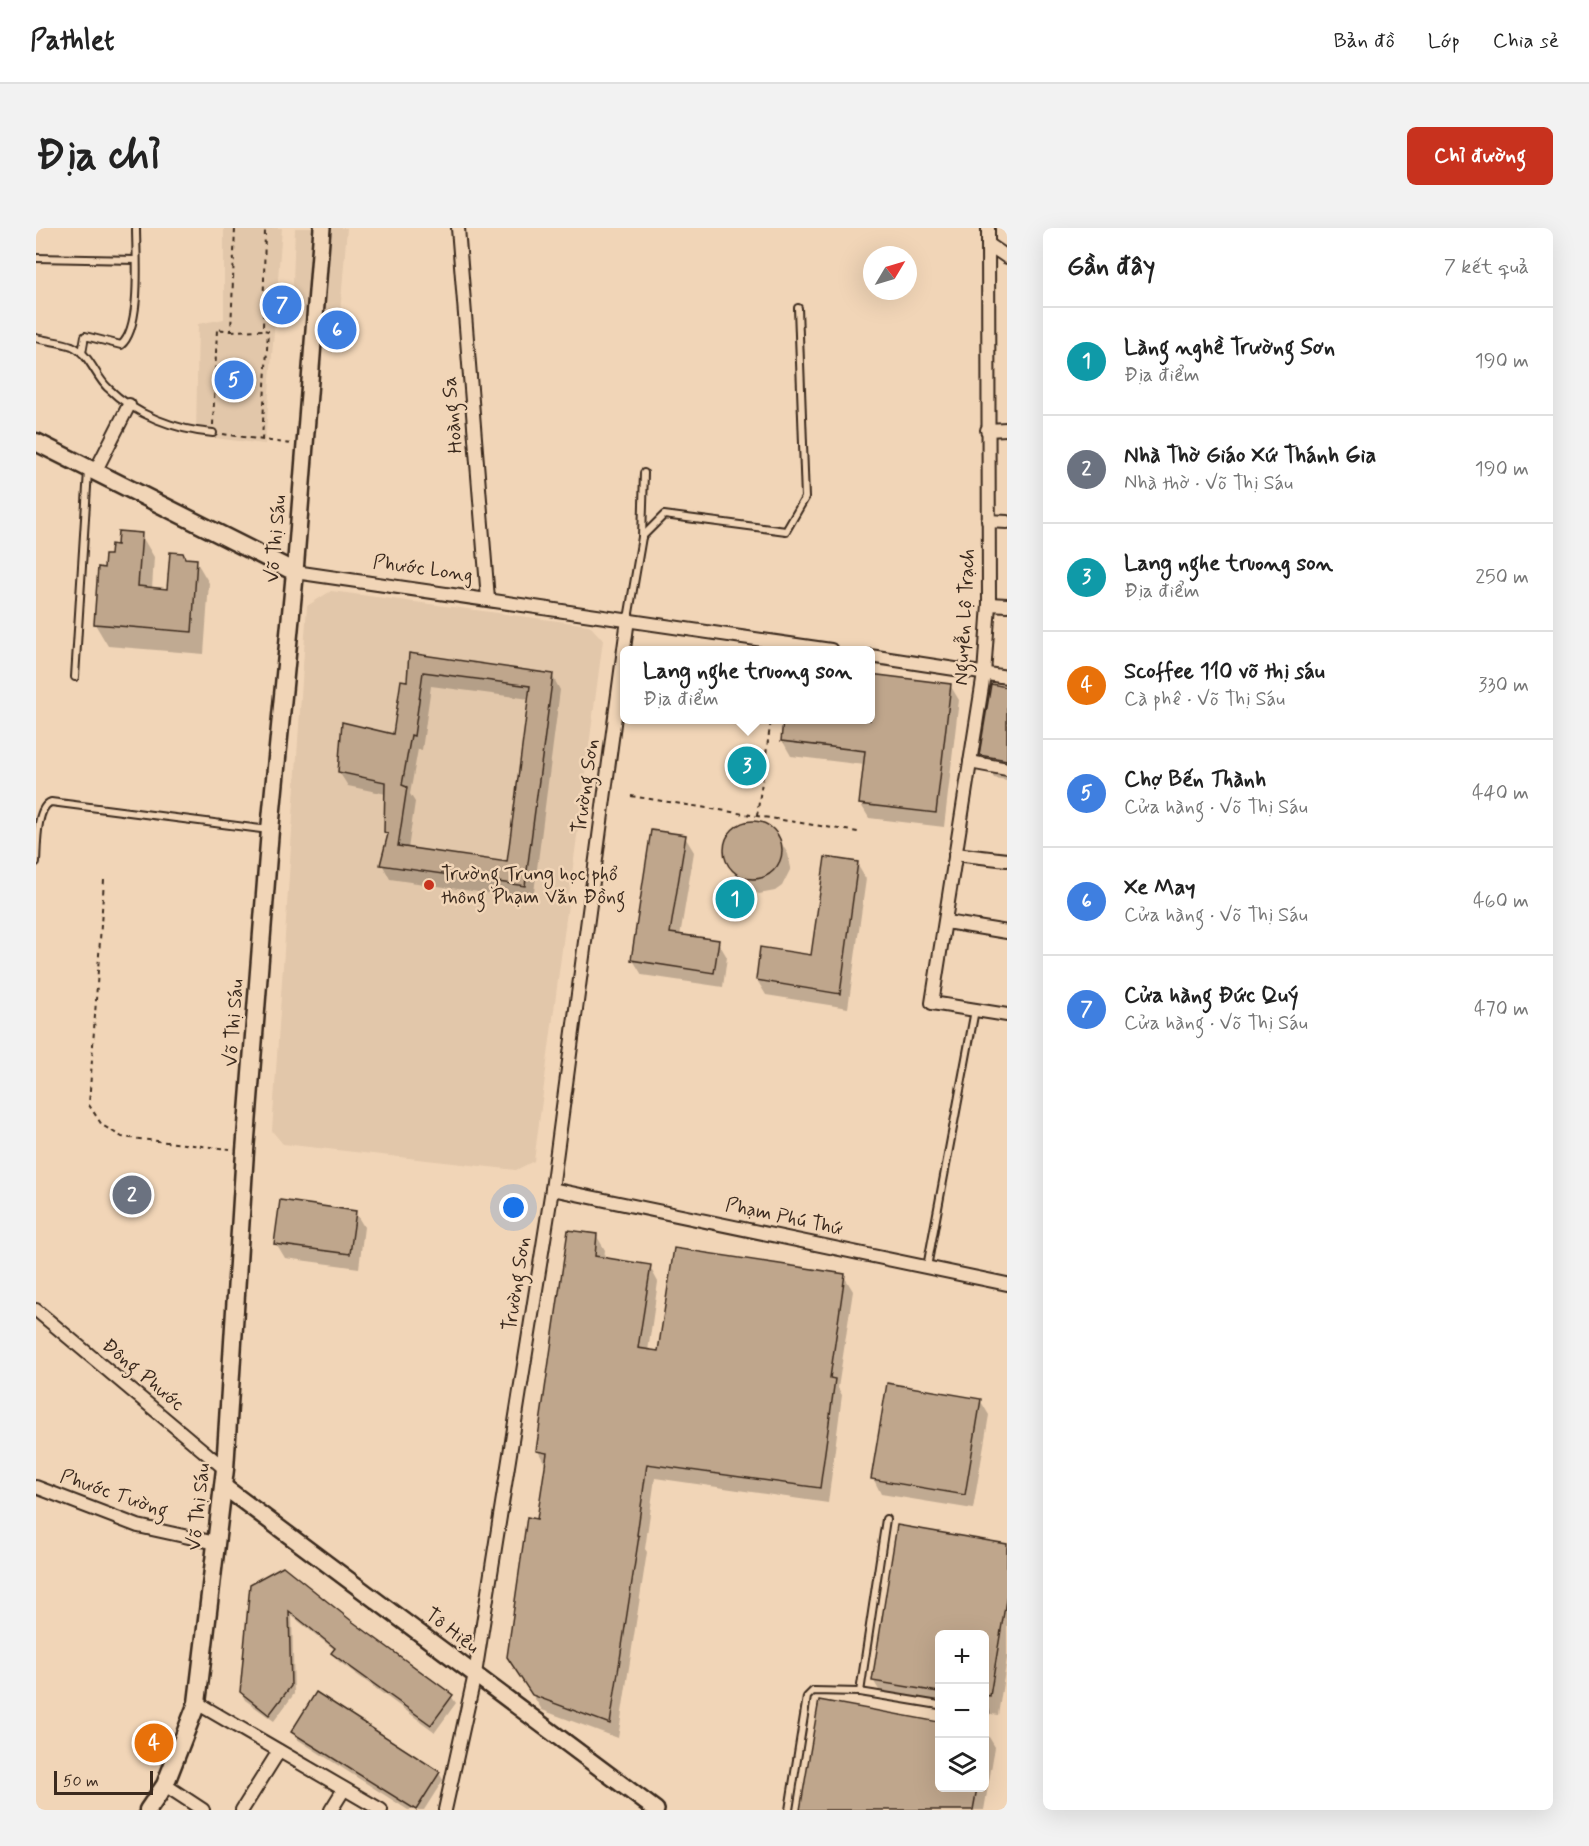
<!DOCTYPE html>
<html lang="vi">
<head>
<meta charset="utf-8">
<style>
	:root { --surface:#fff; --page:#f2f2f2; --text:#222; --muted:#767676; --line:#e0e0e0; --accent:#c8321e }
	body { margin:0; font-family:Mynerve,sans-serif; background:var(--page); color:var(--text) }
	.controls { position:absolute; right:18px; bottom:18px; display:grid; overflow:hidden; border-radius:9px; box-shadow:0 6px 24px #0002 }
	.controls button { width:54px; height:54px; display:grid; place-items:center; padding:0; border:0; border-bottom:2px solid var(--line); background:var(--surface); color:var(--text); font:30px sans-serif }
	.compass { position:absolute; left:827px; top:18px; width:54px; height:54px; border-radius:50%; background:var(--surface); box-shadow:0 6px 24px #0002; rotate:52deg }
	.scale { position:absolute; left:18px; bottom:15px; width:99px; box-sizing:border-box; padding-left:6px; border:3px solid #3b2a1e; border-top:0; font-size:16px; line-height:21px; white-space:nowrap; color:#3b2a1e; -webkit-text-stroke:4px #f1d5b7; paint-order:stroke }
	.you { position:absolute; left:478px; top:980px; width:21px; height:21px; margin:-15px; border:4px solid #fff; border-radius:50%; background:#1a73e8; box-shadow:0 0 0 9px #1a73e833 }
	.badge { display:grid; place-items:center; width:39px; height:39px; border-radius:50%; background:var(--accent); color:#fff; font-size:20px; font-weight:700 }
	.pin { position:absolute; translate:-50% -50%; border:3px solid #fff; box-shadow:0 2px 6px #0006 }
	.popup { position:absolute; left:584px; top:418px; width:255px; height:78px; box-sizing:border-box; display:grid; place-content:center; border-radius:9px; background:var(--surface); filter:drop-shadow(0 2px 4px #0005); font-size:20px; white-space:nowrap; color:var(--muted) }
	.popup b { font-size:22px; color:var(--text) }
	.popup::after { content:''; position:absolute; left:50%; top:100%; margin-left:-12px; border:12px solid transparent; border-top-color:var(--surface) }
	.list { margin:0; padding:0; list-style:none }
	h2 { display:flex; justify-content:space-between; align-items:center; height:78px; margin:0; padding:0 24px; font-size:26px }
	h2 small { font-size:20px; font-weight:400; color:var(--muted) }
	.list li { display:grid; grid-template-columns:39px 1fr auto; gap:18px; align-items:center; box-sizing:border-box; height:108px; padding:0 24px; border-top:2px solid var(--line) }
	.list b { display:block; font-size:22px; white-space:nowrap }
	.list p { margin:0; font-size:20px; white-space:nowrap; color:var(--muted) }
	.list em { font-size:20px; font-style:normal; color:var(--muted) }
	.icon { flex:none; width:33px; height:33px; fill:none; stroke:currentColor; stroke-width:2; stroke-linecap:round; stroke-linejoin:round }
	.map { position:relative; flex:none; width:971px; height:1582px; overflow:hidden; border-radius:9px }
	header { display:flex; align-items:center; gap:36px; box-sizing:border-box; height:84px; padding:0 30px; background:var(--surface); border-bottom:2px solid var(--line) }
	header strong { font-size:28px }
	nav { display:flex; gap:33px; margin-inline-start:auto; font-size:21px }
	.intro { display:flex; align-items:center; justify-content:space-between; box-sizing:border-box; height:144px; padding:0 36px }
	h1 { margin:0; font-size:42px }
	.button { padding:15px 27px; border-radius:9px; background:var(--accent); color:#fff; font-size:21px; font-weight:700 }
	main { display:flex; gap:36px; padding:0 36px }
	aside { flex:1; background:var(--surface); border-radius:9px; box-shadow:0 6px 24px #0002 }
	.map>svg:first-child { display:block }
</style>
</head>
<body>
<header>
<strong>Pathlet</strong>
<nav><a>Bản đồ</a><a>Lớp</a><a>Chia sẻ</a></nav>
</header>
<div class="intro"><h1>Địa chỉ</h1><a class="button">Chỉ đường</a></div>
<main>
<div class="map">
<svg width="971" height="1582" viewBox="0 0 971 1582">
	<rect width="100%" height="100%" fill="#f1d5b7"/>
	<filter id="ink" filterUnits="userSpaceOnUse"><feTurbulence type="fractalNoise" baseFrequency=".0167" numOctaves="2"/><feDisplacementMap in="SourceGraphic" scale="12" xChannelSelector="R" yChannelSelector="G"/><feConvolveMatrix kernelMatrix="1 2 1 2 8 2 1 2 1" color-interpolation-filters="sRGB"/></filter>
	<g filter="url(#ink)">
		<g fill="#e2c7aa">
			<polygon points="188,0 246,0 229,216 160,208 162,96 188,91"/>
			<polygon points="259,0 311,0 304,86 256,81"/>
			<polygon points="295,363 553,397 567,412 498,933 480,942 247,916 236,903 271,378"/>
		</g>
		<g fill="#0003" fill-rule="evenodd">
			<polygon points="105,307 118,329 116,361 133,362 149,332 160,333 173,355 168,426 72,418 59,396 70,341 76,329 83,318"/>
			<path d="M 375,426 L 516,447 L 524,462 L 497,672 L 354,651 L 346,636 L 352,609 L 349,604 L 350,566 L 312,558 L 303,544 L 359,508 L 372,455 ZM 395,458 L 494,471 L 472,636 L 372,621 L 379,574 L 374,566 L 382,521 L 386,522 Z"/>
			<polygon points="834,447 914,457 923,472 908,599 833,590 824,575 829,537 755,528 746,512 749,492 834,492"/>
			<polygon points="971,460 971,552 958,550 945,527"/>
			<polygon points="719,594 737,602 752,626 755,640 746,658 739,663 723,666 706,657 691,633 689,618 698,601 706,596"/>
			<polygon points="649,609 658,624 644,708 682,714 691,729 687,759 606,747 597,732"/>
			<polygon points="821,636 830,651 812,780 730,767 721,752 776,729"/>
			<polygon points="319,984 328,999 323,1040 249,1030 240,1015"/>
			<polygon points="560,1007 569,1022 568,1031 614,1039 622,1054 612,1123 624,1125 808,1048 817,1063 802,1160 806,1167 792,1275 619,1250 609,1321 611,1324 582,1510 506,1482 482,1444 510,1238 502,1223"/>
			<polygon points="944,1172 953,1187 937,1281 845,1266 837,1250"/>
			<polygon points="971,1317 971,1430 962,1487 948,1485 948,1406 903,1406 903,1477 846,1467 837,1452"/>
			<polygon points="215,1357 316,1396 415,1468 420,1475 399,1504 301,1432 297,1425 299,1422 256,1388 258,1466 238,1493 209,1472 205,1464"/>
			<polygon points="784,1473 903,1495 903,1560 948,1560 950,1504 959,1519 948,1582 765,1582"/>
			<polygon points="256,1504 403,1545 407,1552 388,1582 372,1582 261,1511"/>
		</g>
		<g fill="#bfa68c" stroke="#3b2a1e" stroke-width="1.5" fill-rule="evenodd">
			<polygon points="82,303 106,305 102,358 131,361 134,324 147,325 149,330 161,331 156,404 58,396 62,339 68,340 69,327 74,327 75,316 81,317"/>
			<path d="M 373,425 L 517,446 L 489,658 L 344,637 L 352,606 L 348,604 L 349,554 L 302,544 L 306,494 L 357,506 L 365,452 L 371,453 ZM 387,444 L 494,458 L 471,634 L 362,618 L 371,559 L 366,557 L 375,507 L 378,508 Z"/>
			<polygon points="834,446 915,456 900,585 823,576 829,523 745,513 747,492 834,492"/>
			<polygon points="955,456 971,459 971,532 943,527"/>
			<circle cx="717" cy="622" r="29"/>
			<polygon points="615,602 650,607 634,705 683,712 678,745 595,732"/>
			<polygon points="789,629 822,634 804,766 720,752 724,719 775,727"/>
			<polygon points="244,972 320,983 314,1026 238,1016"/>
			<polygon points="532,1002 561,1006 559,1028 615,1037 602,1120 622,1123 638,1020 809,1046 794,1150 799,1151 784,1260 611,1236 601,1307 603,1308 574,1496 496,1467 471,1429 491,1289 501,1291 511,1225 500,1223"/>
			<polygon points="851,1155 945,1171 929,1267 835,1251"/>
			<polygon points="861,1297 971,1316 971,1366 954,1468 948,1467 948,1407 903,1407 903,1464 836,1453"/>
			<polygon points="247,1338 317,1394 417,1467 395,1497 295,1425 299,1420 253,1383 255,1458 233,1487 204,1464 214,1356"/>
			<polygon points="280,1464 404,1544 380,1582 255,1504"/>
			<polygon points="783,1472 903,1494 903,1560 941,1560 937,1582 764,1582"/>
		</g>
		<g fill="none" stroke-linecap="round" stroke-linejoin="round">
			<defs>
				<g id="service">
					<polyline points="0,30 100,32"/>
					<path d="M 0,110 C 11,113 25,114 36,118 C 54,126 59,148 72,160 C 99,187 140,202 177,205"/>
					<path d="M 46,125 L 49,108 L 85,117 C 106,100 100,27 100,0"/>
					<polyline points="606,309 628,287 750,303 769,270 762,80"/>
					<polyline points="592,391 606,309 608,245"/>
					<polyline points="39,449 52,243"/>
					<path d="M 0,634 C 1,618 0,579 15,574 L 233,602"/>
					<polyline points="891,1039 939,782"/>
					<polyline points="824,1464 850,1291"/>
					<polyline points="948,1484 949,1484"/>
					<polyline points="753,1582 771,1469 777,1463 824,1464 903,1477"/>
				</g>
				<g id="minor">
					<polyline points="422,0 452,371"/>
					<polyline points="952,0 953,376 948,446 896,775 971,787"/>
					<polyline points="952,16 971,29"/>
					<polyline points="951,202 971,201"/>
					<polyline points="59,244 93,177"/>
					<polyline points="952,293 971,294"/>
					<polyline points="259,344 795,422"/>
					<polyline points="953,376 971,377"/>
					<polyline points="834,428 971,449"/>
					<polyline points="934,534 971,541"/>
					<polyline points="919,626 971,632"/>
					<polyline points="910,694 971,704"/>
					<polyline points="516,961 971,1056"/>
					<polyline points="0,1082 189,1241"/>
					<polyline points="0,1259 102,1298 180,1315"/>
					<polyline points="161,1475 345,1582"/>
					<polyline points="129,1557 167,1582"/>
					<polyline points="206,1582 243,1523"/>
					<polyline points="295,1582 308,1561"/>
					<polyline points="409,1582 439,1446 516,961 592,391"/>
				</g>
				<g id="tertiary">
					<polyline points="259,344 286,0"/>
					<polyline points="187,1258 620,1582"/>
				</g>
				<polyline id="secondary" points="0,214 259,344 234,602 209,923 189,1241 161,1475 129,1557 112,1582"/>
			</defs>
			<use href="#service" stroke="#3b2a1e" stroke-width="10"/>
			<use href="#minor" stroke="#3b2a1e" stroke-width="16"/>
			<use href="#tertiary" stroke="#3b2a1e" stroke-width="20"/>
			<use href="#secondary" stroke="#3b2a1e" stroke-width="21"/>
			<g stroke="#3b2a1e" stroke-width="2" stroke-dasharray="4.5 4.5" stroke-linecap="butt">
				<polyline points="195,103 227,102 229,0"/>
				<polyline points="177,197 181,101 195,103 199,0"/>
				<polyline points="187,206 255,216"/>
				<polyline points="226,212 232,103 227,102"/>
				<polyline points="595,568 822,604"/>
				<polyline points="721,588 735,492"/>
				<polyline points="68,652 53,877 66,897 86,909 194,921"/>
			</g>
			<use href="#service" stroke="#f1d5b7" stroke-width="6"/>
			<use href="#minor" stroke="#f1d5b7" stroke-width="12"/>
			<use href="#tertiary" stroke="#f1d5b7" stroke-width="15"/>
			<use href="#secondary" stroke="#f1d5b7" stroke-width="16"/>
		</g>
	</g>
	<circle fill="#c8321e" stroke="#f1d5b7" stroke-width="2" cx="393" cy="657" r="6"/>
	<g text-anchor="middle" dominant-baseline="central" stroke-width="5" stroke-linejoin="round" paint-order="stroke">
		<g font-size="20" fill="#3b2a1e" stroke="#f1d5b7">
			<text transform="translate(417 187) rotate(-95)">Hoàng Sa</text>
			<text transform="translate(240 311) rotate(-85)">Võ Thị Sáu</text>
			<text transform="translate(387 341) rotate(8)">Phước Long</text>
			<text transform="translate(929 389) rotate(-87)">Nguyễn Lộ Trạch</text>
			<text transform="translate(550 558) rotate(-82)">Trường Sơn</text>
			<text transform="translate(198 795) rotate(-86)">Võ Thị Sáu</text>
			<text transform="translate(748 989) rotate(12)">Phạm Phú Thứ</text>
			<text transform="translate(481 1056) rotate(-81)">Trường Sơn</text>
			<text transform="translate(107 1147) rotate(40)">Đông Phước</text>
			<text transform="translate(78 1266) rotate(19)">Phước Tường</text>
			<text transform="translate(163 1279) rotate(-84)">Võ Thị Sáu</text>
			<text transform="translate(416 1403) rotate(37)">Tô Hiệu</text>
		</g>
		<g font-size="20" fill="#3b2a1e" stroke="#f1d5b7" text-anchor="start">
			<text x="405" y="646">Trường Trung học phổ<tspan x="405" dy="23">thông Phạm Văn Đồng</tspan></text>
		</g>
	</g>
</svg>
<div class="controls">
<button>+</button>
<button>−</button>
<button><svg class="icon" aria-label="layers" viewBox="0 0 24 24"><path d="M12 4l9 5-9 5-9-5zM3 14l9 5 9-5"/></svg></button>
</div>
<svg class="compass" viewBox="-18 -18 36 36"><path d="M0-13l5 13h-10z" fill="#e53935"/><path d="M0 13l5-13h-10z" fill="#767676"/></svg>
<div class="scale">50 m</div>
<div class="you"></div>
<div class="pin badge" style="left:699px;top:671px;background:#0f9aa8">1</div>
<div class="pin badge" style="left:96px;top:967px;background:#6b7280">2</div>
<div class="pin badge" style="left:711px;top:538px;background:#0f9aa8">3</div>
<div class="popup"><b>Lang nghe truong son</b>Địa điểm</div>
<div class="pin badge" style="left:118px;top:1515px;background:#e8710a">4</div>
<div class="pin badge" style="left:198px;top:152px;background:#3f7fe0">5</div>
<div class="pin badge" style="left:301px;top:102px;background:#3f7fe0">6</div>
<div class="pin badge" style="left:246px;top:77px;background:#3f7fe0">7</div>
</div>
<aside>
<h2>Gần đây<small>7 kết quả</small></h2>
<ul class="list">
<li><span class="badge" style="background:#0f9aa8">1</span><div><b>Làng nghề Trường Sơn</b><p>Địa điểm</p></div><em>190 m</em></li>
<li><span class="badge" style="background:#6b7280">2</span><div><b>Nhà Thờ Giáo Xứ Thánh Gia</b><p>Nhà thờ · Võ Thị Sáu</p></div><em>190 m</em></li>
<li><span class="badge" style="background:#0f9aa8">3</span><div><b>Lang nghe truong son</b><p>Địa điểm</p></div><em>250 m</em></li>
<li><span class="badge" style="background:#e8710a">4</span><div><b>Scoffee 110 võ thị sáu</b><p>Cà phê · Võ Thị Sáu</p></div><em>330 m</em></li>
<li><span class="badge" style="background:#3f7fe0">5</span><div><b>Chợ Bến Thành</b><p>Cửa hàng · Võ Thị Sáu</p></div><em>440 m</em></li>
<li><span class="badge" style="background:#3f7fe0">6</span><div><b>Xe May</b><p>Cửa hàng · Võ Thị Sáu</p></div><em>460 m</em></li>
<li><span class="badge" style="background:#3f7fe0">7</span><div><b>Cửa hàng Đức Quý</b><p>Cửa hàng · Võ Thị Sáu</p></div><em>470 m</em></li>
</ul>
</aside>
</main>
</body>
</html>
